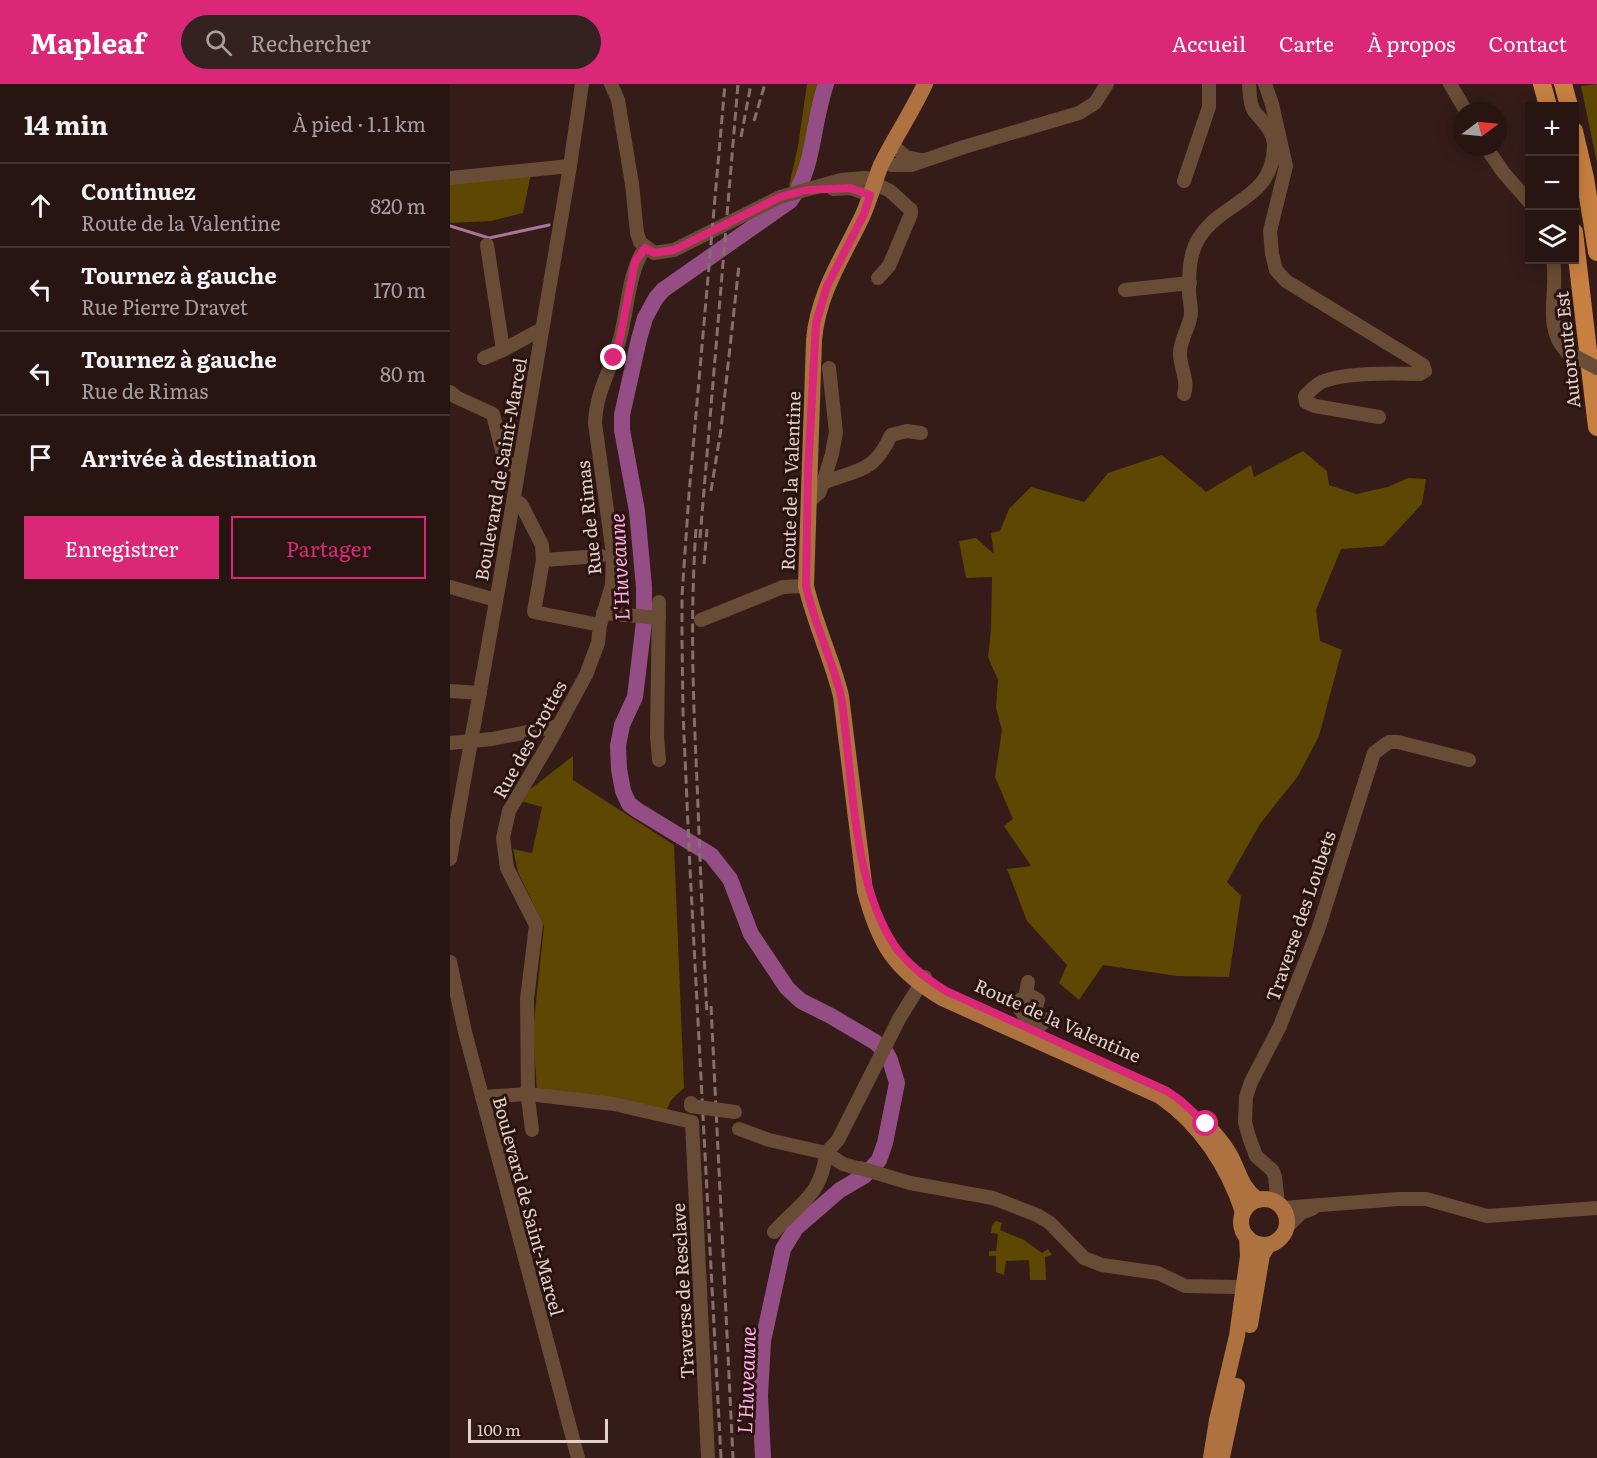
<!DOCTYPE html>
<html lang="fr">
<head>
<meta charset="utf-8">
<style>
	:root { --surface:#281512; --page:#342220; --text:#f1f3f6; --muted:#a59f9f; --line:#443432; --accent:#db2777 }
	body { margin:0; font-family:Literata,serif; background:var(--page); color:var(--text) }
	.controls { position:absolute; right:18px; top:18px; display:grid; overflow:hidden; border-radius:0px; box-shadow:0 3px 15px #0003 }
	.controls button { width:54px; height:54px; display:grid; place-items:center; padding:0; border:0; border-bottom:2px solid var(--line); background:var(--surface); color:var(--text); font:30px sans-serif }
	.compass { position:absolute; left:1003px; top:18px; width:54px; height:54px; border-radius:50%; background:var(--surface); box-shadow:0 3px 15px #0003; rotate:74deg }
	.scale { position:absolute; left:18px; bottom:15px; width:140px; box-sizing:border-box; padding-left:6px; border:3px solid #e2d0cd; border-top:0; font-size:16px; line-height:21px; white-space:nowrap; color:#e2d0cd; -webkit-text-stroke:4px #2a130e; paint-order:stroke }
	.stop { position:absolute; width:18px; height:18px; margin:-14px; border:4px solid #db2777; border-radius:50%; background:#fff }
	.stop.end { background:#db2777; border-color:#fff; box-shadow:0 2px 6px #0008 }
	.list { margin:0; padding:0; list-style:none }
	h2 { display:flex; justify-content:space-between; align-items:center; height:78px; margin:0; padding:0 24px; font-size:26px }
	h2 small { font-size:20px; font-weight:400; color:var(--muted) }
	.list li { display:grid; grid-template-columns:39px 1fr auto; gap:18px; align-items:center; box-sizing:border-box; height:84px; padding:0 24px; border-top:2px solid var(--line) }
	.list b { display:block; font-size:22px; white-space:nowrap }
	.list p { margin:0; font-size:20px; white-space:nowrap; color:var(--muted) }
	.list em { font-size:20px; font-style:normal; color:var(--muted) }
	.actions { display:flex; gap:12px; padding:18px 24px }
	.actions a { flex:1; padding:14px 0; border:2px solid var(--accent); border-radius:0px; text-align:center; font-size:21px; color:var(--accent) }
	.actions .main { background:var(--accent); color:#fff }
	.icon { flex:none; width:33px; height:33px; fill:none; stroke:currentColor; stroke-width:2; stroke-linecap:round; stroke-linejoin:round }
	.map { position:relative; flex:none; width:1147px; height:1374px; overflow:hidden }
	header { display:flex; align-items:center; gap:36px; box-sizing:border-box; height:84px; padding:0 30px; background:var(--accent); color:#fff }
	header strong { font-size:28px }
	nav { display:flex; gap:33px; margin-inline-start:auto; font-size:21px }
	.search { width:420px; height:54px; background:var(--page); display:flex; align-items:center; gap:15px; box-sizing:border-box; padding:0 21px; border-radius:33px; color:var(--muted); font-size:22px }
	main { display:flex }
	aside { flex:1; background:var(--surface) }
	.map>svg:first-child { display:block }
</style>
</head>
<body>
<header>
<strong>Mapleaf</strong>
<div class="search"><svg class="icon" aria-label="search" viewBox="0 0 24 24"><circle cx="10" cy="10" r="6"/><path d="M15 15l6 6"/></svg>Rechercher</div>
<nav><a>Accueil</a><a>Carte</a><a>À propos</a><a>Contact</a></nav>
</header>
<main>
<aside>
<h2>14 min<small>À pied · 1.1 km</small></h2>
<ul class="list">
<li><svg class="icon" aria-label="ahead" viewBox="0 0 24 24"><path d="M12 20V5M6 11l6-6 6 6"/></svg><div><b>Continuez</b><p>Route de la Valentine</p></div><em>820 m</em></li>
<li><svg class="icon" aria-label="left" viewBox="0 0 24 24"><path d="M17 20v-9H6M10 6l-5 5 5 5"/></svg><div><b>Tournez à gauche</b><p>Rue Pierre Dravet</p></div><em>170 m</em></li>
<li><svg class="icon" aria-label="left" viewBox="0 0 24 24"><path d="M17 20v-9H6M10 6l-5 5 5 5"/></svg><div><b>Tournez à gauche</b><p>Rue de Rimas</p></div><em>80 m</em></li>
<li><svg class="icon" aria-label="arrive" viewBox="0 0 24 24"><path d="M6 21V4h12l-3 4 3 4H6"/></svg><div><b>Arrivée à destination</b></div></li>
</ul>
<div class="actions"><a class="main">Enregistrer</a><a>Partager</a></div>
</aside>
<div class="map">
<svg width="1147" height="1374" viewBox="0 0 1147 1374">
	<rect width="100%" height="100%" fill="#351c18"/>
	<g fill="#5d4703">
		<polygon points="357,0 384,0 359,97 339,102 348,62"/>
		<polygon points="1147,0 1147,79 1131,2"/>
		<polygon points="81,89 73,129 41,137 0,139 0,97"/>
		<polygon points="853,367 877,387 879,401 906,410 938,403 958,394 976,395 972,420 933,462 891,465 866,526 870,557 892,566 869,652 848,692 810,740 777,798 791,812 779,893 727,892 653,881 629,916 609,899 617,881 577,837 557,785 581,782 554,742 563,735 545,693 552,646 546,624 548,596 538,573 541,545 542,493 516,494 509,457 526,454 544,470 541,449 550,447 559,425 581,403 634,418 658,389 712,371 756,408 801,381 804,393"/>
		<polygon points="123,672 123,696 224,761 234,1004 221,1016 216,1027 87,1008 83,947 94,842 68,788 63,765 82,769 92,723 71,717 73,711"/>
		<polygon points="546,1137 552,1139 550,1146 574,1156 592,1169 598,1165 602,1171 595,1173 596,1196 580,1196 579,1176 556,1177 554,1191 546,1188 546,1172 539,1172 539,1167 546,1167 548,1150 541,1149 542,1141"/>
	</g>
	<g fill="none" stroke-linecap="round" stroke-linejoin="round">
		<polyline stroke="#ab759b" stroke-width="3" points="0,142 39,154 99,141"/>
		<path stroke="#944e85" stroke-width="16" d="M 313,1374 L 310,1312 L 313,1257 L 333,1165 L 346,1144 L 390,1106 L 414,1092 L 429,1076 L 435,1059 L 447,999 L 440,976 L 435,967 L 425,958 L 381,932 L 351,917 L 337,904 L 301,850 L 280,795 L 261,771 L 187,726 L 179,720 L 173,707 L 169,685 L 168,662 L 172,641 L 185,613 L 194,538 L 194,503 L 187,427 L 172,346 L 172,331 L 189,255 L 195,234 L 206,214 L 213,206 L 340,117 C 365,85 362,38 376,0"/>
		<g stroke="#694c35" stroke-width="14">
			<polyline points="161,0 168,16 182,100 187,149 190,158 204,169 224,166 330,113 391,96 414,94 425,95"/>
			<path d="M 815,0 L 822,20 L 836,82 L 820,147 L 822,170 L 826,186 L 836,197 L 973,281 L 975,287 L 970,290 C 944,289 898,288 874,297 C 866,300 861,306 855,312 L 856,318 L 865,322 L 929,333"/>
			<polyline points="1000,0 1016,27"/>
			<polyline points="442,61 456,73 471,76"/>
			<polyline points="1036,63 1053,88 1080,119"/>
			<polyline points="433,77 442,81 461,81 514,63 629,29 645,19 657,0"/>
			<polyline points="0,94 120,82"/>
			<polyline points="734,97 759,23 759,0"/>
			<polyline points="424,99 440,107 461,126 461,130 439,182 428,194"/>
			<polyline points="383,105 400,104 420,111"/>
			<polyline points="37,161 53,266"/>
			<path d="M 1103,176 C 1109,206 1092,243 1117,268"/>
			<polyline points="675,206 740,199"/>
			<polyline points="34,274 53,266 92,245"/>
			<polyline points="0,308 6,313 43,330 54,375 59,380 69,382"/>
			<path d="M 734,310 C 739,297 730,284 730,270 C 730,257 737,247 740,235 C 743,227 739,216 739,208 C 739,190 739,169 749,154 C 773,116 823,116 824,62 C 824,47 812,37 804,27 C 799,19 800,9 799,0"/>
			<path d="M 373,399 C 408,385 424,389 441,351 L 457,347 L 471,349"/>
			<polyline points="64,415 71,420 92,461 93,476 84,528 150,541"/>
			<polyline points="358,418 369,409 373,399 382,370 386,348 379,284"/>
			<polyline points="93,476 151,472"/>
			<polyline points="0,503 46,516"/>
			<polyline points="209,518 207,652 209,676"/>
			<polyline points="153,529 209,534"/>
			<polyline points="251,536 333,503 356,502"/>
			<polyline points="0,607 30,609"/>
			<polyline points="0,659 42,655 108,642"/>
			<polyline points="0,775 50,495 120,82 132,0"/>
			<polyline points="0,878 15,948 128,1374"/>
			<path d="M 578,898 L 576,909 L 588,916 L 586,923 L 582,924 L 570,916 L 567,919 C 568,925 580,937 584,947 L 598,935"/>
			<polyline points="32,1013 78,1010 164,1020 242,1038 258,1374"/>
			<polyline points="289,1045 319,1056 376,1069 393,1080 407,1084"/>
			<path d="M 82,1046 L 78,1014 L 77,915 L 86,841 L 57,784 L 53,754 L 59,727 L 99,659 L 136,591 L 148,559 L 150,541 L 162,501 L 163,470 L 145,339 C 146,307 162,284 170,254 C 178,225 178,188 195,164"/>
			<polyline points="376,1069 388,1056 449,935 475,893"/>
			<polyline points="410,1084 460,1099 543,1114 587,1131 600,1139 634,1174 652,1181 708,1189 735,1202 786,1203"/>
			<polyline points="828,1120 825,1093 823,1087 806,1072 799,1053 795,1038 796,1013 801,998 830,942 868,846 924,669 939,658 948,658 1019,676"/>
			<polyline points="832,1124 949,1115 976,1115 1037,1132 1147,1124"/>
			<polyline points="836,1144 851,1129 862,1125"/>
			<path d="M 324,1148 C 349,1120 372,1111 376,1069"/>
		</g>
		<g stroke="#ad723f" stroke-width="16">
			<path d="M 475,0 C 462,28 445,53 431,81 C 424,98 420,116 412,133 C 393,173 368,209 364,256 L 356,502 C 365,540 382,575 391,612 L 415,807 C 429,860 444,885 492,914 L 710,1012 C 750,1039 778,1082 793,1128"/>
			<path d="M 758,1043 C 766,1051 774,1061 780,1071 C 789,1088 791,1104 808,1116"/>
			<circle cx="814" cy="1138" r="23"/>
			<polyline points="800,1241 812,1171 818,1161"/>
			<polyline points="772,1373 787,1302"/>
			<polyline points="761,1374 767,1336 787,1252 798,1172 797,1153"/>
		</g>
		<g stroke="#c88042" stroke-width="18">
			<polyline points="1092,0 1098,22"/>
			<polyline points="1113,0 1119,22"/>
			<polyline points="1124,47 1135,94 1147,168"/>
			<polyline points="1124,148 1147,343"/>
		</g>
		<g stroke="#86706c" stroke-width="3" stroke-dasharray="9 4.5" stroke-linecap="butt">
			<polyline points="304,37 315,0"/>
			<polyline points="291,53 301,0"/>
			<polyline points="261,407 271,345 289,181"/>
			<path d="M 246,445 C 240,530 243,613 247,697 C 250,775 253,853 257,931"/>
			<polyline points="250,454 288,0"/>
			<polyline points="254,480 257,445"/>
			<polyline points="261,922 283,1374"/>
			<polyline points="271,1374 240,785 233,628 232,555 232,512 239,410 275,0"/>
		</g>
		<g stroke="#694c35" stroke-width="14">
			<polyline points="1117,268 1147,284"/>
			<polyline points="241,1019 241,1022 285,1028"/>
		</g>
	</g>
	<g fill="none" stroke-linecap="round" stroke-linejoin="round">
		<path stroke="#db2777" stroke-width="8" d="M 164,274 L 170,254 L 185,178 L 195,164 L 204,169 L 224,166 L 330,113 L 357,106 L 400,104 L 420,111 L 414,130 L 377,202 L 366,239 L 358,387 L 356,502 C 364,540 382,575 391,612 C 403,689 401,797 445,862 C 458,881 477,895 496,907 L 717,1007 L 730,1016 L 756,1040"/>
	</g>
	<g text-anchor="middle" dominant-baseline="central" stroke-width="6" stroke-linejoin="round" paint-order="stroke">
		<g font-size="18" fill="#e2d0cd" stroke="#2a130e">
			<text transform="translate(1117 266) rotate(-96)">Autoroute Est</text>
			<text transform="translate(50 385) rotate(-80)">Boulevard de Saint-Marcel</text>
			<text transform="translate(340 397) rotate(-88)">Route de la Valentine</text>
			<text transform="translate(138 434) rotate(-96)">Rue de Rimas</text>
			<text transform="translate(79 655) rotate(-61)">Rue des Crottes</text>
			<text transform="translate(850 832) rotate(-71)">Traverse des Loubets</text>
			<text transform="translate(608 936) rotate(24)">Route de la Valentine</text>
			<text transform="translate(79 1122) rotate(75)">Boulevard de Saint-Marcel</text>
			<text transform="translate(232 1207) rotate(-93)">Traverse de Resclave</text>
		</g>
		<g font-size="20" font-style="italic" fill="#fbade8" stroke="#2a130e">
			<text transform="translate(168 483) rotate(-93)">L'Huveaune</text>
			<text transform="translate(295 1296) rotate(-88)">L'Huveaune</text>
		</g>
	</g>
</svg>
<div class="controls">
<button>+</button>
<button>−</button>
<button><svg class="icon" aria-label="layers" viewBox="0 0 24 24"><path d="M12 4l9 5-9 5-9-5zM3 14l9 5 9-5"/></svg></button>
</div>
<svg class="compass" viewBox="-18 -18 36 36"><path d="M0-13l5 13h-10z" fill="#e53935"/><path d="M0 13l5-13h-10z" fill="#a59f9f"/></svg>
<div class="scale">100 m</div>
<div class="stop" style="left:756px;top:1040px"></div>
<div class="stop end" style="left:164px;top:274px"></div>
</div>
</main>
</body>
</html>
